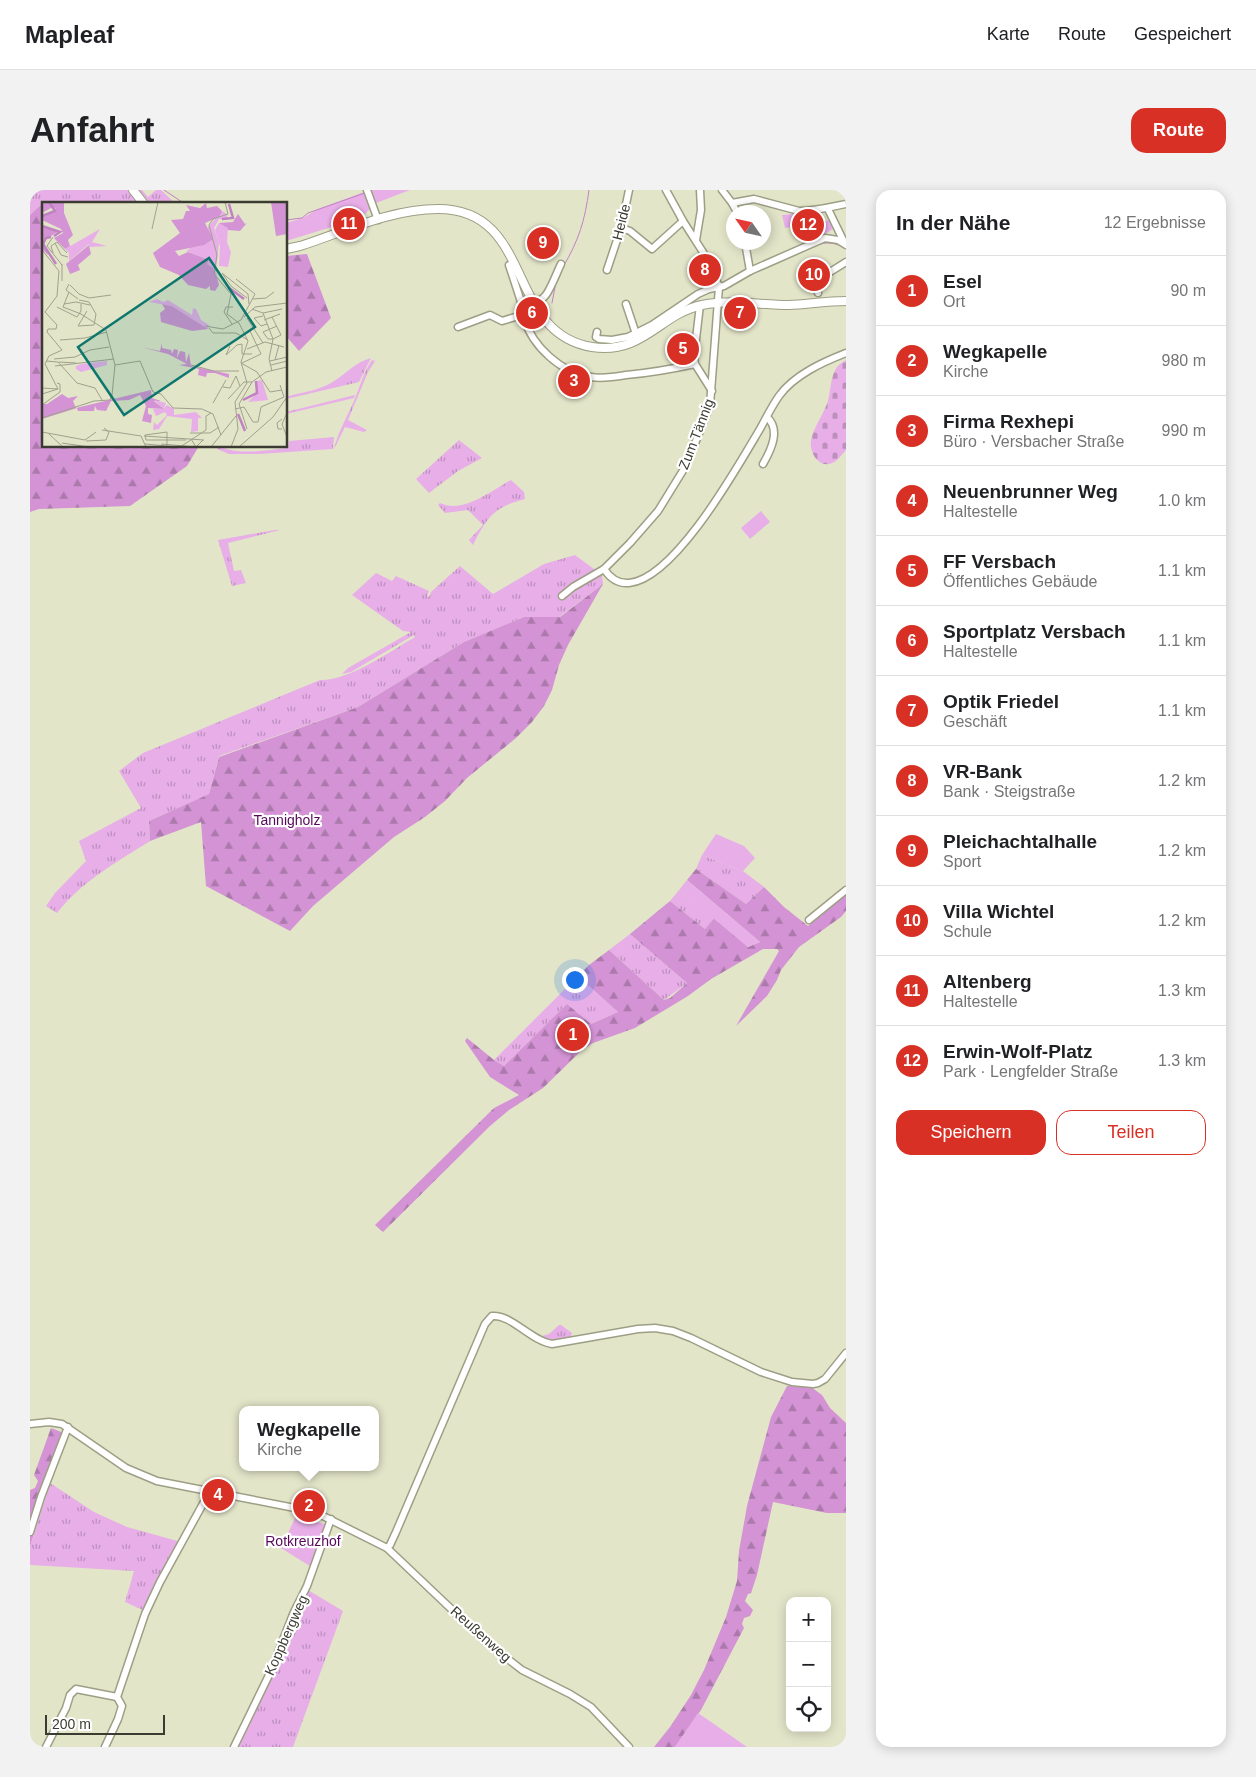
<!DOCTYPE html>
<html lang="de">
<head>
<meta charset="utf-8">
<style>
	:root { --surface:#fff; --page:#f2f2f2; --text:#202124; --muted:#757577; --line:#e0e0e0; --accent:#d93025 }
	body { margin:0; font-family:Helvetica,sans-serif; background:var(--page); color:var(--text) }
	.controls { position:absolute; right:15px; bottom:15px; display:grid; overflow:hidden; border-radius:10px; box-shadow:0 2px 12px #0003 }
	.controls button { width:45px; height:45px; display:grid; place-items:center; padding:0; border:0; border-bottom:1px solid var(--line); background:var(--surface); color:var(--text); font:25px sans-serif }
	.compass { position:absolute; left:696px; top:15px; width:45px; height:45px; border-radius:50%; background:var(--surface); box-shadow:0 2px 12px #0003; rotate:304deg }
	.scale { position:absolute; left:15px; bottom:12px; width:120px; box-sizing:border-box; padding-left:5px; border:2px solid #3b3c31; border-top:0; font-size:14px; line-height:18px; white-space:nowrap; color:#3b3c31; -webkit-text-stroke:4px #fff; paint-order:stroke }
	.you { position:absolute; left:544px; top:789px; width:18px; height:18px; margin:-12px; border:4px solid #fff; border-radius:50%; background:#1a73e8; box-shadow:0 0 0 8px #1a73e833 }
	.badge { display:grid; place-items:center; width:32px; height:32px; border-radius:50%; background:var(--accent); color:#fff; font-size:16px; font-weight:700 }
	.pin { position:absolute; translate:-50% -50%; border:2px solid #fff; box-shadow:0 1px 5px #0006 }
	.popup { position:absolute; left:209px; top:1216px; width:140px; height:65px; box-sizing:border-box; display:grid; place-content:center; border-radius:10px; background:var(--surface); filter:drop-shadow(0 1px 4px #0005); font-size:16px; white-space:nowrap; color:var(--muted) }
	.popup b { font-size:19px; color:var(--text) }
	.popup::after { content:''; position:absolute; left:50%; top:100%; margin-left:-10px; border:10px solid transparent; border-top-color:var(--surface) }
	.list { margin:0; padding:0; list-style:none }
	h2 { display:flex; justify-content:space-between; align-items:center; height:65px; margin:0; padding:0 20px; font-size:21px }
	h2 small { font-size:16px; font-weight:400; color:var(--muted) }
	.list li { display:grid; grid-template-columns:32px 1fr auto; gap:15px; align-items:center; box-sizing:border-box; height:70px; padding:0 20px; border-top:1px solid var(--line) }
	.list b { display:block; font-size:19px; white-space:nowrap }
	.list p { margin:0; font-size:16px; white-space:nowrap; color:var(--muted) }
	.list em { font-size:16px; font-style:normal; color:var(--muted) }
	.actions { display:flex; gap:10px; padding:15px 20px }
	.actions a { flex:1; padding:11px 0; border:1px solid var(--accent); border-radius:15px; text-align:center; font-size:18px; color:var(--accent) }
	.actions .main { background:var(--accent); color:#fff }
	.icon { flex:none; width:28px; height:28px; fill:none; stroke:currentColor; stroke-width:2; stroke-linecap:round; stroke-linejoin:round }
	.map { position:relative; flex:none; width:816px; height:1557px; overflow:hidden; border-radius:15px }
	header { display:flex; align-items:center; gap:30px; box-sizing:border-box; height:70px; padding:0 25px; background:var(--surface); border-bottom:1px solid var(--line) }
	header strong { font-size:24px }
	nav { display:flex; gap:28px; margin-inline-start:auto; font-size:18px }
	.intro { display:flex; align-items:center; justify-content:space-between; box-sizing:border-box; height:120px; padding:0 30px }
	h1 { margin:0; font-size:35px }
	.button { padding:12px 22px; border-radius:15px; background:var(--accent); color:#fff; font-size:18px; font-weight:700 }
	main { display:flex; gap:30px; padding:0 30px }
	aside { flex:1; background:var(--surface); border-radius:15px; box-shadow:0 2px 12px #0003 }
	.map>svg:first-child { display:block }
</style>
</head>
<body>
<header>
<strong>Mapleaf</strong>
<nav><a>Karte</a><a>Route</a><a>Gespeichert</a></nav>
</header>
<div class="intro"><h1>Anfahrt</h1><a class="button">Route</a></div>
<main>
<div class="map">
<svg width="816" height="1557" viewBox="0 0 816 1557">
	<defs>
		<pattern id="grass-tufts" width="24" height="20" patternUnits="userSpaceOnUse" patternTransform="scale(1.25)"><rect width="24" height="20" fill="#e7aee8"/><path d="M3 7l-1-3M5 7V3M7 7l1-3M15 17l-1-3M17 17v-4M19 17l1-3" fill="none" stroke="#bc8fbd"/></pattern>
		<pattern id="forest-firs" width="22" height="20" patternUnits="userSpaceOnUse" patternTransform="scale(1.25)"><rect width="22" height="20" fill="#d393d4"/><path d="M5 1l3.5 6h-7zM16 11l3.5 6h-7z" fill="#ac79ad"/></pattern>
		<pattern id="cemetery-stones" width="16" height="16" patternUnits="userSpaceOnUse" patternTransform="scale(1.25)"><rect width="16" height="16" fill="#e7aee8"/><path d="M2 7V4a2 2 0 0 1 4 0v3zM10 15v-3a2 2 0 0 1 4 0v3z" fill="#bc8fbd"/></pattern>
	</defs>
	<rect width="100%" height="100%" fill="#e3e5c9"/>
	<g fill="url(#grass-tufts)">
		<polygon points="0,0 112,0 118,7 126,0 131,0 146,14 17,14 15,11 0,25"/>
		<path d="M 341,168 L 329,192 L 256,209 L 256,207 C 272,202 287,201 301,193 C 315,185 325,172 341,168 Z"/>
		<path d="M 342,170 L 345,171 L 338,182 L 318,230 L 337,240 L 334,242 L 315,237 L 304,259 C 308,242 317,227 324,211 C 330,197 333,183 342,170 Z"/>
		<polygon points="325,205 324,208 256,224 256,222"/>
		<path d="M 304,247 L 303,259 L 229,264 L 199,264 L 187,259 L 189,256 C 210,266 236,260 258,258 L 259,251 Z"/>
		<polygon points="429,250 452,268 428,281 399,303 386,289"/>
		<path d="M 481,290 L 494,302 L 495,309 C 464,317 457,327 443,355 L 439,350 L 453,335 L 438,320 L 415,323 L 408,315 L 410,313 C 433,324 461,301 481,290 Z"/>
		<polygon points="245,340 250,340 198,353 204,381 211,380 216,393 202,396 188,350"/>
		<path d="M 545,365 L 572,385 L 573,394 L 529,427 L 494,427 L 434,452 L 328,517 L 189,566 L 179,604 L 119,631 L 120,651 C 87,672 52,691 27,723 L 16,716 L 25,703 L 56,671 L 49,651 L 111,618 L 89,581 L 113,563 L 290,490 C 319,491 359,462 385,447 L 384,445 L 321,482 L 312,484 L 318,478 L 381,442 L 373,441 L 322,405 L 346,383 L 362,391 L 366,386 L 399,401 L 397,406 L 399,407 L 401,402 L 430,376 L 463,404 L 514,374 Z"/>
		<polygon points="672,665 713,681 734,697 716,714 666,679"/>
		<polygon points="649,700 684,728 675,739 640,711"/>
		<polygon points="600,744 657,793 634,810 579,760"/>
		<polygon points="548,786 588,822 561,834 537,814 474,876 464,870"/>
		<polygon points="471,1124 512,1146 519,1144 529,1135 531,1135 542,1143 540,1149 517,1151"/>
		<polygon points="20,1293 64,1322 97,1337 151,1352 115,1421 95,1412 104,1381 0,1375 0,1357"/>
		<polygon points="278,1400 313,1421 263,1557 208,1557 246,1477 263,1429"/>
	</g>
	<g fill="url(#forest-firs)">
		<polygon points="15,11 17,14 14,14 14,256 169,256 157,276 100,316 9,319 0,322 0,25"/>
		<polygon points="277,64 301,128 269,161 256,146 256,66"/>
		<polygon points="573,394 538,455 529,475 522,500 514,516 502,532 486,548 437,588 415,611 395,627 364,647 283,716 260,741 176,696 171,632 120,651 119,631 179,604 189,567 328,517 434,452 494,427 530,427"/>
		<polygon points="666,679 716,714 734,697 754,717 778,736 816,703 816,721 811,727 769,757 751,780 747,790 737,806 706,836 749,761 747,759 733,759 681,789 658,806 605,838 563,853 552,860 513,898 479,920 460,936 353,1042 345,1035 464,918 489,905 460,887 435,851 437,848 464,870 474,876 537,814 561,834 588,822 548,786 559,775 579,760 634,810 640,808 657,793 600,744 640,711 675,739 684,728 718,757 730,752 657,690"/>
		<polygon points="757,1196 781,1197 792,1205 800,1218 816,1233 816,1323 797,1323 743,1312 727,1385 721,1403 718,1404 715,1411 723,1420 720,1426 714,1428 712,1434 714,1438 671,1520 645,1557 624,1557 640,1537 661,1505 674,1480 696,1427 707,1391 709,1361 717,1316 741,1227"/>
		<polygon points="21,1238 34,1243 10,1308 13,1312 0,1357 0,1300 5,1298 8,1291 4,1285"/>
	</g>
	<path fill="url(#cemetery-stones)" d="M 816,170 L 816,260 C 812,264 808,271 802,273 C 788,279 779,261 781,250 C 784,236 794,224 798,211 C 801,200 800,187 807,177 C 809,174 813,172 816,170 Z"/>
	<g fill="#e7aee8">
		<polygon points="339,0 380,0 346,13"/>
		<polygon points="334,2 340,19 331,28 256,51 256,33 273,28 288,19"/>
		<polygon points="783,22 788,33 799,30 803,39 788,48 783,38 765,46 761,37 755,38 752,25"/>
		<polygon points="731,321 740,332 720,349 711,338"/>
		<polygon points="686,644 714,656 725,668 713,681 672,665"/>
		<polygon points="657,690 730,752 718,757 649,700"/>
		<polygon points="266,1326 298,1335 283,1378 251,1358"/>
		<polygon points="668,1523 717,1557 645,1557"/>
	</g>
	<g fill="none" stroke-linecap="round" stroke-linejoin="round">
		<g stroke="#c182c3" stroke-width="1">
			<polyline points="134,0 155,14"/>
			<polyline points="256,30 272,28 278,23 335,3"/>
			<path d="M 533,77 C 549,50 555,30 559,0"/>
			<path d="M 722,84 L 786,55 C 797,52 803,52 813,57"/>
			<polyline points="522,113 526,92"/>
		</g>
		<defs>
			<g id="minor">
				<polyline points="337,0 348,30"/>
				<polyline points="692,0 702,13 707,22"/>
				<path d="M 702,13 L 724,9 L 769,21 C 786,21 800,17 816,14"/>
				<polyline points="798,19 814,52"/>
				<polyline points="591,38 600,41 622,59 653,31"/>
				<polyline points="666,50 671,20 670,0"/>
				<polyline points="715,52 720,81"/>
				<path d="M 531,74 C 527,82 520,101 515,106 C 509,113 495,118 494,128 C 502,156 531,183 561,187 C 572,189 584,187 596,185 C 619,183 642,179 665,174"/>
				<polyline points="577,80 591,38 599,0"/>
				<polyline points="788,103 784,92 816,72"/>
				<polyline points="596,114 606,144"/>
				<polyline points="670,115 664,166 665,174 682,201"/>
				<polyline points="428,137 460,125 472,131 495,124 479,75"/>
				<polyline points="567,142 566,147 569,149 582,150 598,147 622,135 668,104 679,99 694,96 720,81 795,48 808,50 816,55"/>
				<path d="M 733,274 C 741,260 751,240 737,227"/>
				<path d="M 574,379 C 580,388 588,394 599,393 C 645,389 708,276 730,239 C 736,228 742,216 749,206 C 764,185 793,172 816,163"/>
				<polyline points="532,406 543,397 574,379 600,353 628,321 657,274 680,215 689,97 678,70 653,31 636,0"/>
				<polyline points="779,730 816,700"/>
				<polyline points="0,1234 19,1232 32,1234 96,1278 127,1291 275,1320 291,1325 357,1358 456,1452 492,1480 540,1504 561,1517 599,1557"/>
				<polyline points="0,1342 11,1307 38,1237"/>
				<path d="M 357,1358 L 360,1355 L 366,1342 L 455,1134 L 462,1126 C 481,1124 501,1151 522,1154 L 608,1139 L 625,1138 L 643,1141 L 661,1148 L 731,1182 L 762,1192 L 783,1194 L 788,1193 L 795,1189 L 816,1163"/>
				<polyline points="16,1557 36,1518 40,1505 46,1499 87,1507"/>
				<polyline points="75,1557 88,1529 92,1516 87,1507 115,1424 130,1392 180,1301"/>
				<polyline points="204,1557 240,1483 264,1422 277,1396 301,1329"/>
			</g>
			<g id="major">
				<polyline points="103,0 114,14"/>
				<path d="M 256,59 L 270,56 C 314,42 360,19 408,19 C 505,19 475,143 562,157 C 613,165 630,124 672,115 C 702,109 730,115 759,115 C 778,114 797,111 816,111"/>
			</g>
		</defs>
		<use href="#minor" stroke="#9d9f85" stroke-width="9"/>
		<use href="#major" stroke="#9d9f85" stroke-width="10"/>
		<use href="#minor" stroke="#fff" stroke-width="6"/>
		<use href="#major" stroke="#fff" stroke-width="8"/>
	</g>
	<g text-anchor="middle" dominant-baseline="central" stroke-width="4.5" stroke-linejoin="round" paint-order="stroke">
		<g font-size="14" fill="#3b3c31" stroke="#fff">
			<text transform="translate(591 32) rotate(-76)">Heide</text>
			<text transform="translate(666 244) rotate(-69)">Zum Tännig</text>
			<text transform="translate(451 1444) rotate(42)">Reußenweg</text>
			<text transform="translate(256 1445) rotate(-66)">Koppbergweg</text>
		</g>
		<g font-size="14" fill="#58085d" stroke="#fff">
			<text x="257" y="630">Tannigholz</text>
			<text x="273" y="1351">Rotkreuzhof</text>
		</g>
	</g>
	<g transform="translate(12 12)">
		<rect width="245" height="245" fill="#e3e5c9"/>
		<path d="M 180,9 L 185,12 L 185,18 L 177,17 L 172,26 L 177,41 L 174,69 L 177,83 L 165,62 L 166,58 L 144,49 L 148,47 L 145,45 L 158,44 L 165,38 L 166,25 ZM 58,27 L 50,40 L 65,44 L 48,45 L 47,42 L 27,59 L 27,51 L 23,47 ZM 115,97 L 121,100 L 126,98 L 150,113 L 151,106 L 154,107 L 159,118 L 167,123 L 166,127 L 130,104 L 107,100 ZM 65,159 L 65,163 L 39,170 L 34,167 L 34,164 L 39,162 Z" fill="#e7aee8"/>
		<path d="M 0,0 L 22,0 L 22,11 L 31,33 L 26,38 L 28,44 L 23,47 L 12,36 L 21,31 L 19,27 L 0,18 L 0,14 L 14,7 L 11,5 L 0,11 ZM 229,0 L 245,0 L 245,32 L 234,34 ZM 164,1 L 165,6 L 175,4 L 180,9 L 177,15 L 163,21 L 171,37 L 162,43 L 133,49 L 137,54 L 146,50 L 167,58 L 165,62 L 171,66 L 177,83 L 173,89 L 168,88 L 168,84 L 164,87 L 146,83 L 137,73 L 118,65 L 111,51 L 138,31 L 129,18 L 141,17 L 144,9 L 148,9 L 144,3 L 158,6 ZM 196,12 L 203,22 L 205,21 L 198,29 L 186,28 L 177,21 L 191,20 ZM 0,24 L 15,30 L 2,39 L 6,53 L 0,47 ZM 47,43 L 49,52 L 36,63 L 38,68 L 28,72 L 24,62 ZM 120,102 L 130,104 L 166,127 L 150,129 L 119,120 L 118,111 L 123,107 ZM 120,141 L 120,146 L 129,148 L 130,152 L 132,147 L 136,148 L 135,156 L 138,149 L 143,150 L 144,160 L 147,151 L 149,164 L 187,172 L 187,176 L 173,171 L 165,171 L 164,175 L 156,173 L 157,167 L 137,163 L 145,162 L 126,152 L 99,145 L 118,149 ZM 109,188 L 110,196 L 119,199 L 112,199 L 122,207 L 106,206 L 106,212 L 110,213 L 109,221 L 100,219 L 104,204 L 98,193 L 87,198 L 69,199 L 64,209 L 55,208 L 53,204 L 52,209 L 36,209 L 35,206 L 0,217 L 1,202 L 5,202 L 20,192 L 26,196 L 36,194 L 31,199 L 34,206 Z" fill="#d393d4"/>
		<path d="M 177,21 L 186,26 L 185,40 L 189,50 L 186,65 L 177,64 L 178,44 L 173,28 ZM 220,178 L 226,198 L 206,200 L 215,191 L 215,179 ZM 112,198 L 124,201 L 122,206 L 125,203 L 132,207 L 132,213 L 154,210 L 160,216 L 156,216 L 156,229 L 149,230 L 150,217 L 125,214 L 117,227 L 111,228 L 112,220 L 115,223 L 125,213 L 123,210 L 114,214 L 111,207 L 122,207 Z" fill="#e7aee8"/>
		<path fill="none" stroke="#c182c3" stroke-width="2.5" d="M 0,14 L 13,9 L 7,0M 180,17 L 191,16 L 187,2M 0,24 L 18,30 L 12,34M 9,35 L 4,36 L 1,42 L 14,62M 186,85 L 202,97M 201,198 L 215,191 L 214,179M 196,212 L 203,229"/>
		<path fill="none" stroke="#a0a18c" stroke-width="1" d="M 183,0 L 186,12 L 171,17 L 167,23 L 175,53 L 172,72 L 189,92 L 185,112 L 197,121 L 206,139 L 199,160 L 205,181 L 193,200 L 196,227 L 189,245M 110,27 L 116,0M 11,35 L 5,44 L 20,63M 13,41 L 19,53 L 26,55M 0,48 L 17,69 L 15,94 L 3,110 L 15,123M 11,51 L 9,44 L 15,40 L 25,51M 20,62 L 20,79M 27,82 L 24,88 L 36,97M 28,83 L 37,92 L 47,96 L 69,93M 205,96 L 189,84 L 180,71 L 206,92 L 207,102M 211,97 L 224,96 L 232,90M 22,102 L 34,100 L 48,103M 15,105 L 35,115 L 39,109 L 39,102M 210,107 L 221,111 L 240,107M 221,111 L 231,137 L 227,157 L 230,169M 221,114 L 212,116 L 219,124 L 225,122M 202,115 L 213,105 L 245,101M 230,115 L 239,133 L 231,137M 205,116 L 221,141M 222,118 L 238,112M 190,122 L 182,110 L 184,105 L 191,105M 15,123 L 14,127 L 6,127 L 5,130 L 20,148 L 7,154 L 3,162 L 16,187M 36,124 L 52,123 L 54,112 L 47,100 L 37,98M 36,124 L 45,109M 163,124 L 181,127 L 199,118 L 213,92 L 194,77M 167,126 L 171,131 L 194,131 L 206,138M 231,137 L 226,137 L 221,130 L 235,124M 18,138 L 43,136 L 65,130M 195,143 L 200,142 L 200,152 L 210,152M 188,144 L 184,153 L 195,143M 205,147 L 223,140 L 242,145M 12,157 L 33,155 L 48,148 L 67,145M 233,158 L 237,143M 4,159 L 16,160 L 35,181 L 53,186 L 60,198M 228,159 L 245,155M 17,160 L 34,161M 199,161 L 215,170 L 228,190 L 240,188M 200,161 L 219,152 L 208,129M 73,163 L 98,159 L 111,190 L 119,192 L 131,206 L 160,207 L 171,212 L 179,233M 149,163 L 172,169 L 197,169M 229,163 L 245,159M 13,164 L 72,157M 181,185 L 188,186 L 194,174 L 198,184M 0,186 L 16,187M 0,192 L 16,187M 186,197 L 202,180 L 210,180 L 224,170 L 245,165M 171,201 L 184,178M 0,203 L 18,190 L 18,182 L 15,181M 193,207 L 202,205 L 211,220 L 216,220 L 219,205 L 242,195 L 238,183M 245,211 L 240,222 L 245,235M 0,216 L 52,199 L 68,198 L 70,193 L 73,163 L 64,128 L 39,112 L 21,105 L 27,90M 240,217 L 235,221 L 236,227 L 240,227M 205,227 L 197,202 L 210,180M 60,228 L 99,234 L 104,245M 0,230 L 43,238 L 54,230M 148,231 L 168,231 L 177,225M 7,232 L 21,245M 103,233 L 104,238 L 144,238M 103,233 L 125,230 L 125,245M 102,234 L 162,238M 149,237 L 154,245 L 161,238M 44,239 L 64,238 L 67,230 L 62,226M 20,241 L 47,245M 103,242 L 136,245M 119,245 L 120,242 L 153,245M 138,245 L 164,228 L 164,214 L 169,211M 169,245 L 194,214M 197,245 L 231,215 L 245,195"/>
		<path fill="#0f766e" fill-opacity="0.15" stroke="#0f766e" stroke-width="2.5" d="M 167,56 L 213,125 L 82,213 L 36,145 Z"/>
		<rect width="245" height="245" fill="none" stroke="#3b3c31" stroke-width="2.5"/>
	</g>
</svg>
<div class="controls">
<button>+</button>
<button>−</button>
<button><svg class="icon" aria-label="locate" viewBox="0 0 24 24"><circle cx="12" cy="12" r="6"/><path d="M12 2v4M12 18v4M2 12h4M18 12h4"/></svg></button>
</div>
<svg class="compass" viewBox="-18 -18 36 36"><path d="M0-13l5 13h-10z" fill="#e53935"/><path d="M0 13l5-13h-10z" fill="#757577"/></svg>
<div class="scale">200 m</div>
<div class="you"></div>
<div class="pin badge" style="left:543px;top:845px">1</div>
<div class="pin badge" style="left:279px;top:1316px">2</div>
<div class="popup"><b>Wegkapelle</b>Kirche</div>
<div class="pin badge" style="left:544px;top:191px">3</div>
<div class="pin badge" style="left:188px;top:1305px">4</div>
<div class="pin badge" style="left:653px;top:159px">5</div>
<div class="pin badge" style="left:502px;top:123px">6</div>
<div class="pin badge" style="left:710px;top:123px">7</div>
<div class="pin badge" style="left:675px;top:80px">8</div>
<div class="pin badge" style="left:513px;top:53px">9</div>
<div class="pin badge" style="left:784px;top:85px">10</div>
<div class="pin badge" style="left:319px;top:34px">11</div>
<div class="pin badge" style="left:778px;top:35px">12</div>
</div>
<aside>
<h2>In der Nähe<small>12 Ergebnisse</small></h2>
<ul class="list">
<li><span class="badge">1</span><div><b>Esel</b><p>Ort</p></div><em>90 m</em></li>
<li><span class="badge">2</span><div><b>Wegkapelle</b><p>Kirche</p></div><em>980 m</em></li>
<li><span class="badge">3</span><div><b>Firma Rexhepi</b><p>Büro · Versbacher Straße</p></div><em>990 m</em></li>
<li><span class="badge">4</span><div><b>Neuenbrunner Weg</b><p>Haltestelle</p></div><em>1.0 km</em></li>
<li><span class="badge">5</span><div><b>FF Versbach</b><p>Öffentliches Gebäude</p></div><em>1.1 km</em></li>
<li><span class="badge">6</span><div><b>Sportplatz Versbach</b><p>Haltestelle</p></div><em>1.1 km</em></li>
<li><span class="badge">7</span><div><b>Optik Friedel</b><p>Geschäft</p></div><em>1.1 km</em></li>
<li><span class="badge">8</span><div><b>VR-Bank</b><p>Bank · Steigstraße</p></div><em>1.2 km</em></li>
<li><span class="badge">9</span><div><b>Pleichachtalhalle</b><p>Sport</p></div><em>1.2 km</em></li>
<li><span class="badge">10</span><div><b>Villa Wichtel</b><p>Schule</p></div><em>1.2 km</em></li>
<li><span class="badge">11</span><div><b>Altenberg</b><p>Haltestelle</p></div><em>1.3 km</em></li>
<li><span class="badge">12</span><div><b>Erwin-Wolf-Platz</b><p>Park · Lengfelder Straße</p></div><em>1.3 km</em></li>
</ul>
<div class="actions"><a class="main">Speichern</a><a>Teilen</a></div>
</aside>
</main>
</body>
</html>
